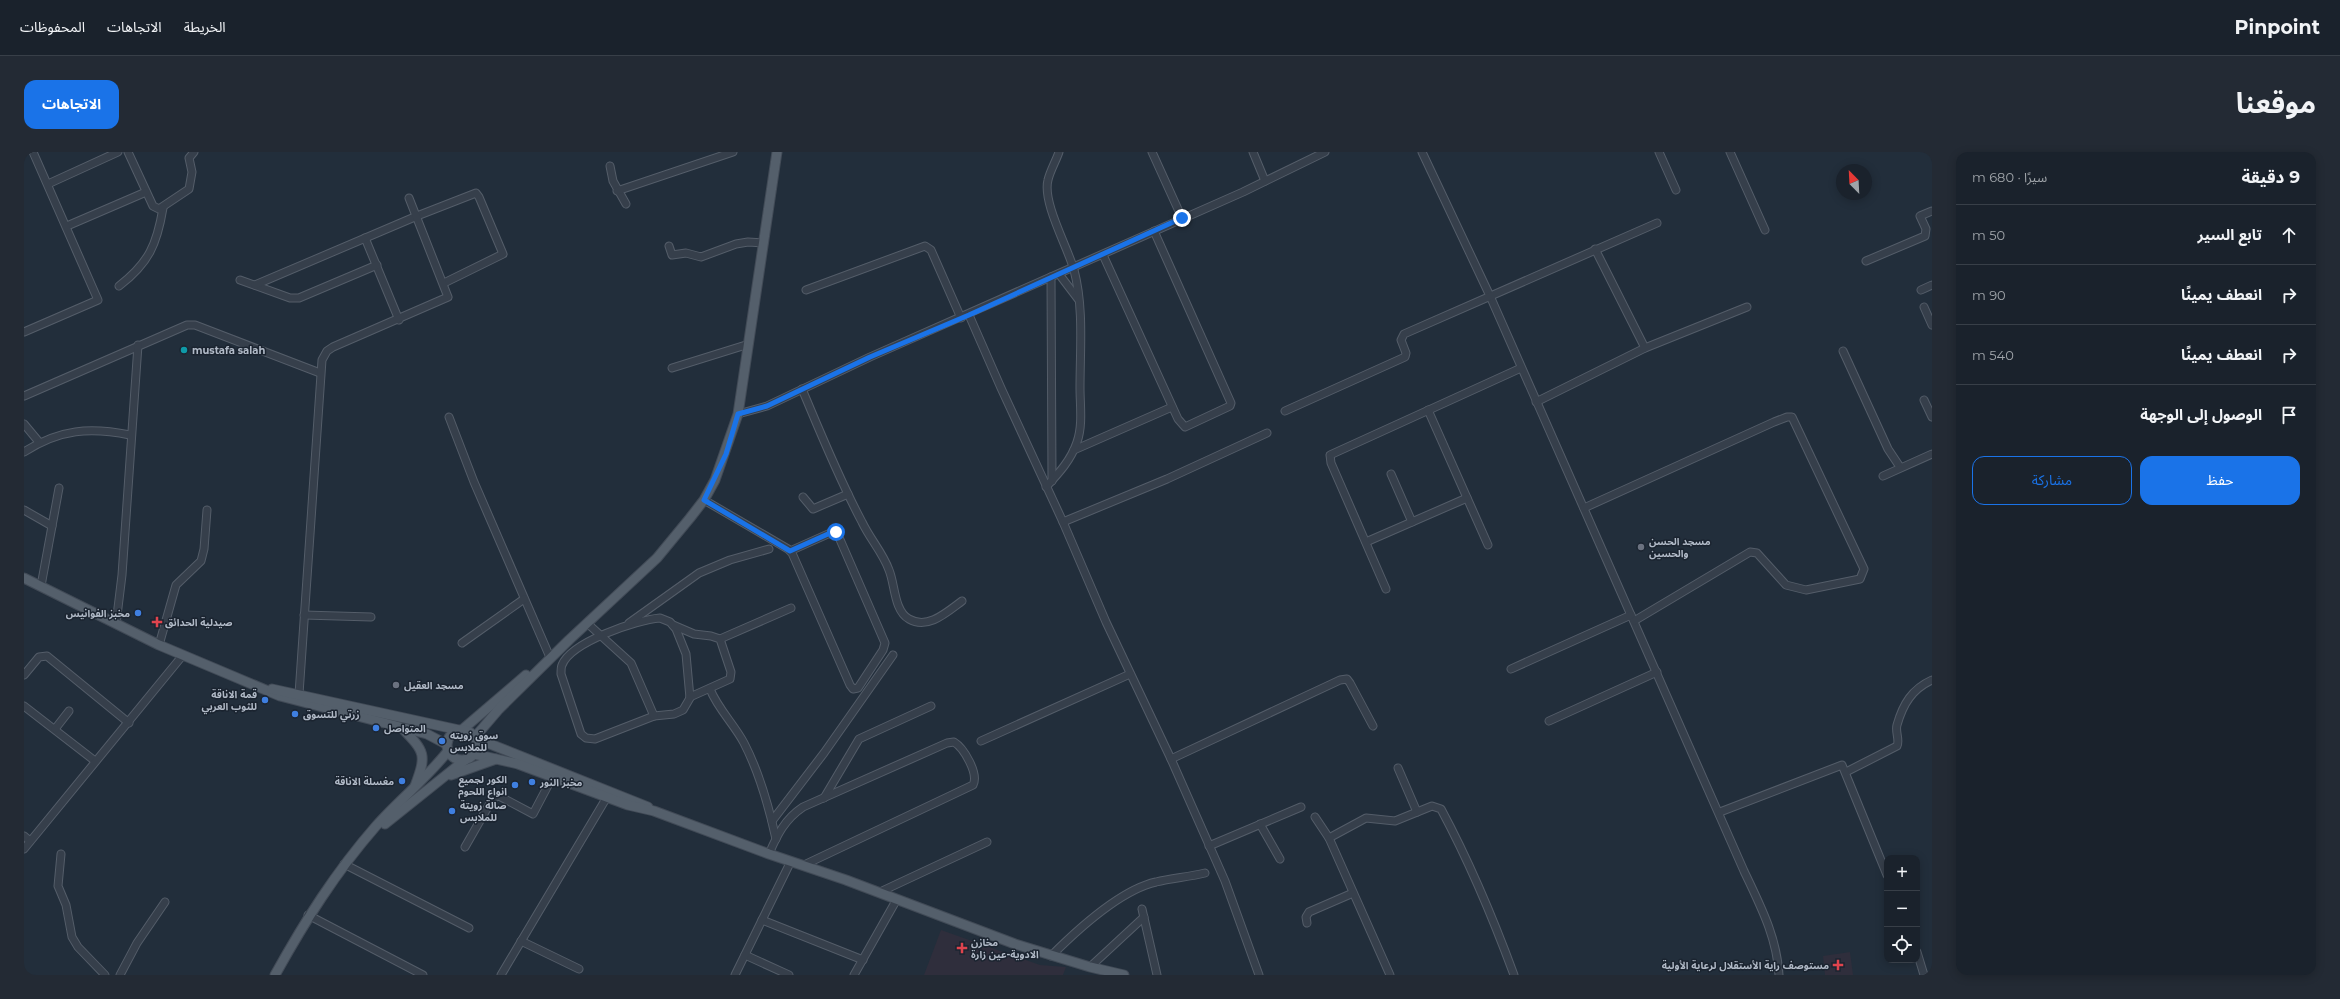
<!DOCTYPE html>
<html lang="ar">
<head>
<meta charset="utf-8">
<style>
	:root { --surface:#1a222c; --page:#232a34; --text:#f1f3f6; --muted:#9fa4a9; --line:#383f48; --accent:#1a73e8 }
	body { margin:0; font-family:Montserrat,"Noto Sans Arabic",sans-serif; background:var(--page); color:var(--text); direction:rtl }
	.controls { position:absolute; right:12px; bottom:12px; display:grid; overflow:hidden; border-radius:8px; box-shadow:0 2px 10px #0003 }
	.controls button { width:36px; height:36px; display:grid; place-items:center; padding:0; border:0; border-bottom:1px solid var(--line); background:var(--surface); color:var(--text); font:20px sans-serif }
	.compass { position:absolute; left:1812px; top:12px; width:36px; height:36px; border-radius:50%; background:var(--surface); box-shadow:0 2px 10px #0003; rotate:336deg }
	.stop { position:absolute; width:12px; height:12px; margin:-9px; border:3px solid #1a73e8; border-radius:50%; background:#fff }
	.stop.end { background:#1a73e8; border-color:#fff; box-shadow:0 1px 4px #0008 }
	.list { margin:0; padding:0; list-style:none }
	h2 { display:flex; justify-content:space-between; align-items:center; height:52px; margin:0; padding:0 16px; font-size:17px }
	h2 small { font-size:13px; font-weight:400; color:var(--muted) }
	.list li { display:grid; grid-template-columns:26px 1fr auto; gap:12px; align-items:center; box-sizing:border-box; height:60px; padding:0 16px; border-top:1px solid var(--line) }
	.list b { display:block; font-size:15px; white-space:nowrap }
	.list em { font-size:13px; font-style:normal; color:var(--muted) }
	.actions { display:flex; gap:8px; padding:12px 16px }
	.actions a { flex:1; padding:9px 0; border:1px solid var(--accent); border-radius:12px; text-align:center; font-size:14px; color:var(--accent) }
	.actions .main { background:var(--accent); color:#fff }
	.icon { flex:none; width:22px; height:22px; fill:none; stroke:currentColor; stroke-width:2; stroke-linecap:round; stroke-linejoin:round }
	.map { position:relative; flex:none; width:1908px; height:823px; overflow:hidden; direction:ltr; border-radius:12px }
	header { display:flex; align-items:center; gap:24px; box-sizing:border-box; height:56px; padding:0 20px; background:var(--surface); border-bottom:1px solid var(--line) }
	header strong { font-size:19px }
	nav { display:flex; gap:22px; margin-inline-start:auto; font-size:14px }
	.intro { display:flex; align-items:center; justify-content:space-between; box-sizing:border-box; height:96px; padding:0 24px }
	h1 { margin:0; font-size:28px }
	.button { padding:10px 18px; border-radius:12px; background:var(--accent); color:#fff; font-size:14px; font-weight:700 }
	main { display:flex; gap:24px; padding:0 24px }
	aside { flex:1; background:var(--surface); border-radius:12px; box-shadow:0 2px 10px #0003 }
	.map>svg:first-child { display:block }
</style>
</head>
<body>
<header>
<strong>Pinpoint</strong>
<nav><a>الخريطة</a><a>الاتجاهات</a><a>المحفوظات</a></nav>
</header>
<div class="intro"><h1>موقعنا</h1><a class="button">الاتجاهات</a></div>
<main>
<aside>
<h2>9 دقيقة<small>سيرًا · 680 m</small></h2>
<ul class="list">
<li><svg class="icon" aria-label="ahead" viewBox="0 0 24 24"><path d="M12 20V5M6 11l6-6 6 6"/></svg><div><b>تابع السير</b></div><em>50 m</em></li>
<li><svg class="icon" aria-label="right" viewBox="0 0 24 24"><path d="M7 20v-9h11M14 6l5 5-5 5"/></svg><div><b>انعطف يمينًا</b></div><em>90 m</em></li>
<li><svg class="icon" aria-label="right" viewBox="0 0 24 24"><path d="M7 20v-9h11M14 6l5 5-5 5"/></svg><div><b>انعطف يمينًا</b></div><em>540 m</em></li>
<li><svg class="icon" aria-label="arrive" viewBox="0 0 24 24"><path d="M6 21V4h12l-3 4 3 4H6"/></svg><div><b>الوصول إلى الوجهة</b></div></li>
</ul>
<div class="actions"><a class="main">حفظ</a><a>مشاركة</a></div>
</aside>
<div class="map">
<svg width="1908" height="823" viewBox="0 0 1908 823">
	<rect width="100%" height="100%" fill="#222e3b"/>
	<g fill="#2f2e3c">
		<polygon points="917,778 1016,813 1042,815 1039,823 900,823"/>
		<polygon points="1826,800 1829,823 1801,823 1799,804"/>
	</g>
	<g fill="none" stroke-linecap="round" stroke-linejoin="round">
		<defs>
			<g id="minor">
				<polyline points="104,0 129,54 135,57 165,37 168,20 165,6 170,0"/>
				<polyline points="1128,0 1158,66"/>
				<polyline points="1229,0 1241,29"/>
				<path d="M 1398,0 L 1466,144 L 1720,719 C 1736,753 1753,785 1755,823"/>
				<polyline points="1635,0 1652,38"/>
				<polyline points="1706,0 1741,78"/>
				<polyline points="586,14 589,29 602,52"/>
				<polyline points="24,32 94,0"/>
				<polyline points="593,39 709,0"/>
				<polyline points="43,74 122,40"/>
				<polyline points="341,86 375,168"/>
				<polyline points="645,94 648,103 662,101 677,105 712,92 724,90 740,91"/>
				<polyline points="1571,97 1621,196"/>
				<polyline points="1079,103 1154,267 1161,275 1206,254 1207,251 1130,79"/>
				<polyline points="1842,109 1901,84 1902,77 1896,64 1908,59"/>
				<polyline points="1035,122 1054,147"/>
				<polyline points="1027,125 1028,329"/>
				<polyline points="216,128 266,146 275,146 353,113"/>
				<polyline points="231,133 393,64 452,41 455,45 479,102 420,131"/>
				<path d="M 95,134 C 125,111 133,92 139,56"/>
				<polyline points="782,138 901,94 907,98 937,166"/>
				<polyline points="1897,138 1908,133"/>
				<polyline points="1900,155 1908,173"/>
				<polyline points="945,163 977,236 1039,370 1082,470 1147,607 1201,729 1235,823"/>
				<polyline points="0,180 74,148 9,0"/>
				<polyline points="1819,199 1864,297 1876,315"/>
				<polyline points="648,216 725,192"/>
				<path d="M 778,237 C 797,282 815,327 838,370 C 846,387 859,401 865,418 C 871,432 870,459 885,467 C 904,478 923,460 938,449"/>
				<polyline points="0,244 163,173 171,173 296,221"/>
				<polyline points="1900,248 1908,265"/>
				<polyline points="1512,250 1621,196 1723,155"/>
				<polyline points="1404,258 1464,393"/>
				<polyline points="1261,259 1381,205 1382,201 1377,188 1380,182 1633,71"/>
				<polyline points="714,262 743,254 846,205 1219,40 1301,0"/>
				<polyline points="425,265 450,330 525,503"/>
				<polyline points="0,272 15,290"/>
				<polyline points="1050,298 1148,255"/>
				<path d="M 0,300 C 36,277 66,275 106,283"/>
				<polyline points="1367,322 1388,370"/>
				<polyline points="1859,324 1908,302"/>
				<path d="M 1022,335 C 1035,321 1047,308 1053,290 C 1059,273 1056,253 1056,236 C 1056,197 1060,156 1050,118 C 1044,96 1018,50 1024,28 C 1026,19 1032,9 1035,0"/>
				<polyline points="779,345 789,357 824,342"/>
				<polyline points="680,348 764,397 768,401 826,533 829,537 834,536 859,498 861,491 814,383 812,381 804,382 766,399"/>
				<polyline points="1560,356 1750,270 1763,265 1768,265 1840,417 1836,427 1782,438 1762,433 1733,401 1726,400 1610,469"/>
				<polyline points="0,358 28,374"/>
				<polyline points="1039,370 1143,327 1243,281"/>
				<polyline points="1342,390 1443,346"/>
				<polyline points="17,434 35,336"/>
				<polyline points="1362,437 1307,311 1306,303 1497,216"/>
				<polyline points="280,463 347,465"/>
				<path d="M 636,466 L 646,470 L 652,477 L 662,502 L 666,546 L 659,558 L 650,562 L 630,564 L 571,587 L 562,586 L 557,582 L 537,522 C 537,519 537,515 538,513 C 547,490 612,468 636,466 Z"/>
				<polyline points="563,471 607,511 630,564"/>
				<polyline points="605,471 675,421 706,408 745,397"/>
				<polyline points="92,472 98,423 114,193"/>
				<polyline points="649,473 670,482 687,484 696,487 707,520 706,527 666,545"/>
				<polyline points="696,487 767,456"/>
				<polyline points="438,491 500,447"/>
				<polyline points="135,493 152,433 177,409 180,397 183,358"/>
				<polyline points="1487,517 1607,463"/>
				<polyline points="0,523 15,505 23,504 105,571"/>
				<path d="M 686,537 C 694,557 710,572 720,591 C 735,620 745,655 752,687"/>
				<polyline points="275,542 298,208 303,199 309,195 424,145 385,46"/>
				<polyline points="0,554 71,609"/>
				<polyline points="1525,569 1633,520"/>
				<polyline points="31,577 45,559"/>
				<polyline points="957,589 1106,522"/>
				<polyline points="1147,607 1316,528 1323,527 1326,531 1349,574"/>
				<polyline points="1374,616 1393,660"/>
				<path d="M 1822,620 L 1873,594 C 1876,588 1871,580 1873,573 C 1879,552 1888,537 1908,528"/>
				<polyline points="800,646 835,587 907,554"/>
				<polyline points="1696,660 1818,613 1863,723"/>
				<polyline points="1291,665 1305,686 1366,823"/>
				<polyline points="748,669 800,601 869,503"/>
				<polyline points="1236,672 1256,707"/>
				<polyline points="0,684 6,689"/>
				<path d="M 1305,686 L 1342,666 L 1371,669 L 1408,654 L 1417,657 C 1446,711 1469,766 1490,823"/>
				<polyline points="1185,694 1277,655"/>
				<polyline points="441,695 469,646 475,644 509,662 529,624"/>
				<polyline points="0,697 159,503"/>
				<polyline points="37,702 34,734 42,753 48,785 54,795 81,823"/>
				<path d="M 745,702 C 753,683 761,667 779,655 L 923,591 L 930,590 C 940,596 955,622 949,633 L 780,713"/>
				<polyline points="320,712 445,776"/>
				<polyline points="856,740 963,690"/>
				<polyline points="1118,757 1133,823"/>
				<polyline points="284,763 399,823"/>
				<polyline points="738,768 839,808"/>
				<polyline points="1283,771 1282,765 1285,760 1329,741"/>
				<polyline points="497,789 555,817"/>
				<polyline points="1893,800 1900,823"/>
				<polyline points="721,803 765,823"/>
				<path d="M 1027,804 C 1053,778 1096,738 1132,730 C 1148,726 1165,725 1181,721"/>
				<polyline points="1066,815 1120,765"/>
				<polyline points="96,823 113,791 141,750"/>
				<polyline points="477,823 583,645"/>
				<polyline points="711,823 767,709"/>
				<polyline points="830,823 873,747"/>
			</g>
			<g id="major">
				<polyline points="0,426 135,493 256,544 403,582 422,592"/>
				<polyline points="248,537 435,578"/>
				<path d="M 378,576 C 401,600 403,602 391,634"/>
				<polyline points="439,577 502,523"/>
				<circle cx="438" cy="593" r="15"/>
				<polyline points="451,585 475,557 545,488 633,406 666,366 680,348 691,328 714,262 753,0"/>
				<polyline points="451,586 624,655"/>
				<polyline points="450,602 494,612 604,653 630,659 745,702 822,728 991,792 1066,815 1100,823"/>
				<polyline points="427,623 472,607"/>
				<polyline points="361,672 441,608"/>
				<path d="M 251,823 C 281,769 311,721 352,674 C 375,648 402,627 424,599"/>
			</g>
		</defs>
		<use href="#minor" stroke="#545d69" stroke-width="9"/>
		<use href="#major" stroke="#424b57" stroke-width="11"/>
		<use href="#minor" stroke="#363f4b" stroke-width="7"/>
		<use href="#major" stroke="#545f6b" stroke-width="9"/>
	</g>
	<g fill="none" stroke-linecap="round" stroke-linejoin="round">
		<polyline stroke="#1a73e8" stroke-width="5" points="812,380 804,382 766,399 680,348 702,302 714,262 743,254 846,205 945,163 1158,66"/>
	</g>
	<circle fill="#0f9aa8" stroke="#1b2430" stroke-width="1.5" cx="160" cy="198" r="4"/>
	<g fill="#6b7280" stroke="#1b2430" stroke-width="1.5">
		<circle cx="1617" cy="395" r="4"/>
		<circle cx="372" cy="533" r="4"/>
	</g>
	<g fill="#3f7fe0" stroke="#1b2430" stroke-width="1.5">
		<circle cx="114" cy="461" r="4"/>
		<circle cx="241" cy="548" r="4"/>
		<circle cx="271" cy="562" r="4"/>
		<circle cx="352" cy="576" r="4"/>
		<circle cx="418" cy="589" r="4"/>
		<circle cx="378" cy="629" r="4"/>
		<circle cx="508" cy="630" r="4"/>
		<circle cx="491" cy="633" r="4"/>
		<circle cx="428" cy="659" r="4"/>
	</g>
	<g fill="#e0444e" stroke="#1b2430" stroke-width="1.5">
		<path d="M131 464h4v4h4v4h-4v4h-4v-4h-4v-4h4z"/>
		<path d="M936 790h4v4h4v4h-4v4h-4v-4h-4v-4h4z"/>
		<path d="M1812 807h4v4h4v4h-4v4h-4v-4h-4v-4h4z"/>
	</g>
	<g text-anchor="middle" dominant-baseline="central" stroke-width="3" stroke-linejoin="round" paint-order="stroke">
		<g font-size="10" font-weight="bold" fill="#b1bac7" stroke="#1b2430" text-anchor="start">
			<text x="168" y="198">mustafa salah</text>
			<text x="1625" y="389">مسجد الحسن<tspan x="1625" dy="12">والحسين</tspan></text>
			<text x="106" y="461" text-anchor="end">مخبز الفوانيس</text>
			<text x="141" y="470">صيدلية الحدائق</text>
			<text x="380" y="533">مسجد العقيل</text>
			<text x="233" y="542" text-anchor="end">قمة الاناقة<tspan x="233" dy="12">للثوب العربي</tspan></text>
			<text x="279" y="562">زرتي للتسوق</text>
			<text x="360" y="576">المتواصل</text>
			<text x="426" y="583">سوق زويته<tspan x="426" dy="12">للملابس</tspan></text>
			<text x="483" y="627" text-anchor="end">الكور لجميع<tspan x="483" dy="12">انواع اللحوم</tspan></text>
			<text x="370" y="629" text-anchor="end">مغسلة الاناقة</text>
			<text x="516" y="630">مخبز النور</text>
			<text x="436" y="653">صالة زويتة<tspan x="436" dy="12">للملابس</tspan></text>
			<text x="947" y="790">مخازن<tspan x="947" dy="12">الادوية-عين زارة</tspan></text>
			<text x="1805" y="813" text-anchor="end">مستوصف راية الأستقلال لرعاية الأولية</text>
		</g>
	</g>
</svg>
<div class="controls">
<button>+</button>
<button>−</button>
<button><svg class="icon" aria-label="locate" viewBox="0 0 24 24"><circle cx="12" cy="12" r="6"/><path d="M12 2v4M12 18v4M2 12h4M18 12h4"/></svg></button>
</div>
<svg class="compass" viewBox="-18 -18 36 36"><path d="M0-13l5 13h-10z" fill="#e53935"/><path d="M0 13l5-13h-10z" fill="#9fa4a9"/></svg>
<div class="stop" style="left:812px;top:380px"></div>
<div class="stop end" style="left:1158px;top:66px"></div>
</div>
</main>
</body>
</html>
